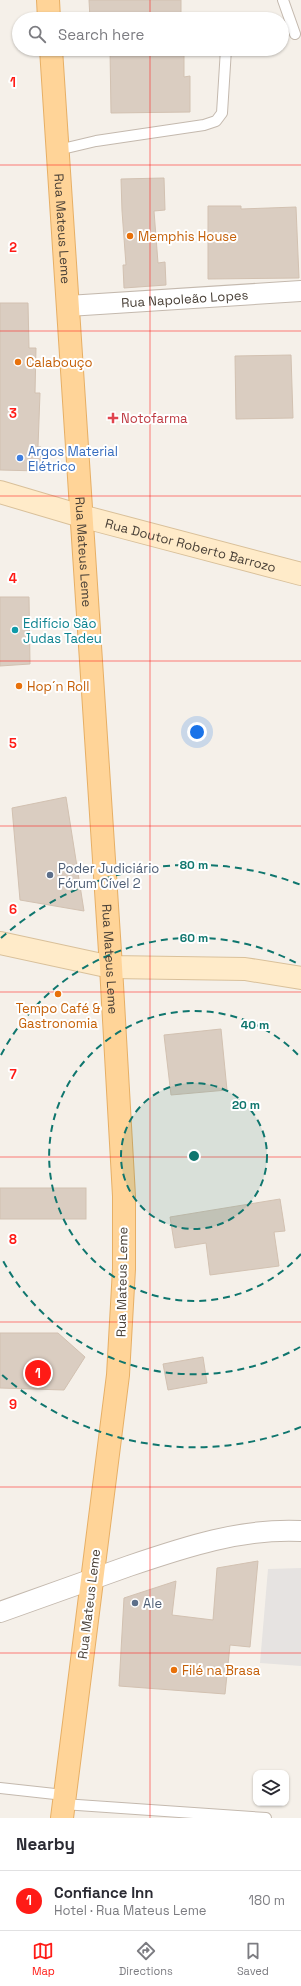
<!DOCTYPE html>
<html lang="en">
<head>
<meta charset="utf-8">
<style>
	:root { --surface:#fff; --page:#f2f2f3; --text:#2b2b33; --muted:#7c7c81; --line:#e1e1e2; --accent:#ff1b16 }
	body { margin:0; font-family:"Space Grotesk",sans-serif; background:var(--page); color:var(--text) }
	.controls { position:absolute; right:12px; bottom:12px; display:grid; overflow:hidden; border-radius:8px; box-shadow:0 1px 3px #0004 }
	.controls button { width:36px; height:36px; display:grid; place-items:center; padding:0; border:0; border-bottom:1px solid var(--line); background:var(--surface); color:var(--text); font:20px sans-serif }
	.you { position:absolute; left:197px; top:732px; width:14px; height:14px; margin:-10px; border:3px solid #fff; border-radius:50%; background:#1a73e8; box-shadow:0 0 0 6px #1a73e833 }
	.badge { display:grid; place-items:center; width:26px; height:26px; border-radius:50%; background:var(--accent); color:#fff; font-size:13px; font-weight:700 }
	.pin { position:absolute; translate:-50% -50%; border:2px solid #fff; box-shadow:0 1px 4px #0006 }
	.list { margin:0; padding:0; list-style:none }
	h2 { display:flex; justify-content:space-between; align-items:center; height:52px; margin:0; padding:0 16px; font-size:17px }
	h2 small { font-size:13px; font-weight:400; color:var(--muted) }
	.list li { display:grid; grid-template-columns:26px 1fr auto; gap:12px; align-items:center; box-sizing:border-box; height:60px; padding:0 16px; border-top:1px solid var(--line) }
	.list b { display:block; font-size:15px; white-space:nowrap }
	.list p { margin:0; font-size:13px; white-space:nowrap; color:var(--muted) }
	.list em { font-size:13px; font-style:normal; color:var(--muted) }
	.icon { flex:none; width:22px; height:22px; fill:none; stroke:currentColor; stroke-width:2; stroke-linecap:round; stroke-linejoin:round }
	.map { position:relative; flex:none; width:301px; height:1818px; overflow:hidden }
	.search { position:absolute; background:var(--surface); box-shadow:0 1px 3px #0004; left:12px; right:12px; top:12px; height:44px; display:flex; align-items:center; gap:10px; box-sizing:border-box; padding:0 14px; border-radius:22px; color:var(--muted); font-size:15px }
	.sheet { height:112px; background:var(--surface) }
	nav { display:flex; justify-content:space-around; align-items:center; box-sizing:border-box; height:56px; border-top:1px solid var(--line); background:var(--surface); font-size:11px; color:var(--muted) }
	nav a { display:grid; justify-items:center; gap:2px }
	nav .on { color:var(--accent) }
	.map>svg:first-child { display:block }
</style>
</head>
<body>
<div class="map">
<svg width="301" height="1818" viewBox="0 0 301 1818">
	<rect width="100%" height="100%" fill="#f5f0e9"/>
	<polygon fill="#e6e3e1" points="301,1568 301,1666 260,1663 268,1569"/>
	<g fill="#dacdc1" stroke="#d2c1b1">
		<polygon points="89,0 181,0 181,19 90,19"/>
		<polygon points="110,49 184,49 184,77 190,76 190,112 111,113"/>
		<polygon points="164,178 165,210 154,211 158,263 165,262 166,285 124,288 123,265 126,265 122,211 121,179"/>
		<polygon points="208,206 241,206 241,209 296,207 299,278 208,279"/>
		<polygon points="0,303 28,303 29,348 36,348 35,393 40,393 38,447 41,447 40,471 0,470"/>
		<polygon points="291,355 293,418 236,419 235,356"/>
		<polygon points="0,597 29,597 30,664 0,666"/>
		<polygon points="66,797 84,911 20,900 12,808"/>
		<polygon points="221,1029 227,1090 171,1095 164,1035"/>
		<rect x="0" y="1188" width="86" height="31"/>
		<polygon points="280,1199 285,1231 274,1232 279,1266 210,1275 206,1243 175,1248 170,1217"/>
		<polygon points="0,1333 58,1333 85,1357 64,1390 0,1388"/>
		<polygon points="203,1357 207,1383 168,1390 163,1364"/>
		<polygon points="258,1561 250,1647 230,1645 225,1694 119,1686 124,1598 176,1581 172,1615 213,1620 217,1568"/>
	</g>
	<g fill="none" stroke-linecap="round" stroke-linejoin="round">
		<defs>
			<g id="lane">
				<polyline points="283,0 295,34"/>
				<polyline points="58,150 96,141 204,125 216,121 222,113 226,49"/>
				<polyline points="0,1788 64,1795"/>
				<polyline points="63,1804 266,1818"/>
			</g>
			<g id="street">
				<path id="s1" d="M 68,306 L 301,291"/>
				<path d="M 0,1612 C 43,1597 86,1581 129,1566 C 185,1547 242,1528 301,1531"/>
			</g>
			<g id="secondary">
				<path id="s2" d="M 0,492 L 81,516 L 301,574"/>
				<polyline points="0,943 111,967 245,969 301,978"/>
			</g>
			<g id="primary">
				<polyline points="48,0 49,19"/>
				<path id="s3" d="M 51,49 L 111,967 L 124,1196 L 124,1269 L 118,1375 L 62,1818"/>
			</g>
		</defs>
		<use href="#lane" stroke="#c4b9ae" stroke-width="12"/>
		<use href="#street" stroke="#c4b9ae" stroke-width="22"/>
		<use href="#secondary" stroke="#d9c09a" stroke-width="24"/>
		<use href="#primary" stroke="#e7af65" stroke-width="24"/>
		<use href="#lane" stroke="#fff" stroke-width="10"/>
		<use href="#street" stroke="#fff" stroke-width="20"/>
		<use href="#secondary" stroke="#ffebc9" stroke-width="22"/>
		<use href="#primary" stroke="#ffd498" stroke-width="22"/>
	</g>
	<path fill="none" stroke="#ff1b16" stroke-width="1" stroke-opacity="0.55" d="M 150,0 L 150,19M 150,49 L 150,1818M 0,165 L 301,165M 0,331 L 301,331M 0,496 L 301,496M 0,661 L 301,661M 0,826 L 301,826M 0,992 L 301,992M 0,1157 L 301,1157M 0,1322 L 301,1322M 0,1487 L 301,1487M 0,1653 L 301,1653"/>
	<circle cx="194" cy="1156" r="73" fill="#0f766e" fill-opacity=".12"/>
	<g fill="none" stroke="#0f766e" stroke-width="2" stroke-dasharray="7 5">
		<circle cx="194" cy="1156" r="73"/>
		<path d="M301 1254A145 145 0 1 1 301 1058"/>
		<path d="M300 1347A218 218 0 0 1 1 1257M1 1055A218 218 0 0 1 300 965"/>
		<path d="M301 1427A291 291 0 0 1 1 1374M1 938A291 291 0 0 1 301 885"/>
	</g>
	<g fill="#e8710a" stroke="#fff" stroke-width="1.5">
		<circle cx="130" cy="236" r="4"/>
		<circle cx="18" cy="362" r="4"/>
		<circle cx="19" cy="686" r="4"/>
		<circle cx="58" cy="994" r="4"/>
		<circle cx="174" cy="1670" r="4"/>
	</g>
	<path fill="#e0444e" stroke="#fff" stroke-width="1.5" d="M111 412h4v4h4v4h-4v4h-4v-4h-4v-4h4z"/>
	<circle fill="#3f7fe0" stroke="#fff" stroke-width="1.5" cx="20" cy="458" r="4"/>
	<circle fill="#0f9aa8" stroke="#fff" stroke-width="1.5" cx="15" cy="630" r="4"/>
	<g fill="#5c6f8a" stroke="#fff" stroke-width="1.5">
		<circle cx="50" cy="875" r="4"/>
		<circle cx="135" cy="1603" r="4"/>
	</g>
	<g text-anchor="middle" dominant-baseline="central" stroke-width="4" stroke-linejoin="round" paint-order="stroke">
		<g font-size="13" fill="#494037" stroke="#fff">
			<text stroke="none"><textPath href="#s3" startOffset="180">Rua Mateus Leme</textPath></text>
			<text stroke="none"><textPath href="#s1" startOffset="117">Rua Napoleão Lopes</textPath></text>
			<text stroke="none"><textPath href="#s2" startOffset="198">Rua Doutor Roberto Barrozo</textPath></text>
			<text stroke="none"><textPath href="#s3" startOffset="504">Rua Mateus Leme</textPath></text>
			<text stroke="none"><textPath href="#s3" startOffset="912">Rua Mateus Leme</textPath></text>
			<text transform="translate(122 1282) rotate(-89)">Rua Mateus Leme</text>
			<text transform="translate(89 1604) rotate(-83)">Rua Mateus Leme</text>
		</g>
		<g font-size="13" fill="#c56008" stroke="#fff" text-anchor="start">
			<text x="138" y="236">Memphis House</text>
			<text x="26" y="362">Calabouço</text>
			<text x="27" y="686">Hop´n Roll</text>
			<text x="58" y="1008" text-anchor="middle">Tempo Café &amp;<tspan x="58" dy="15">Gastronomia</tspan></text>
			<text x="182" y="1670">Filé na Brasa</text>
		</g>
		<g font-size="13" fill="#be3a42" stroke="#fff" text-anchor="start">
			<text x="121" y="418">Notofarma</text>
		</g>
		<g font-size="13" fill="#366cbe" stroke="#fff" text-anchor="start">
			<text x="28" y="451">Argos Material<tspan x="28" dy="15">Elétrico</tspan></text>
		</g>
		<g font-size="13" fill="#0d838f" stroke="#fff" text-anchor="start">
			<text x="23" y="623">Edifício São<tspan x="23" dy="15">Judas Tadeu</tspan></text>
		</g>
		<g font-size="13" fill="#4e5e75" stroke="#fff" text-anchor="start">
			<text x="58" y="868">Poder Judiciário<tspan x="58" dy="15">Fórum Cível 2</tspan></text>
			<text x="143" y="1603">Ale</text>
		</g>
	</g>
	<g font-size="13" text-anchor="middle" font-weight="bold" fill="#ff1b16" stroke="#fff" stroke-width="4" stroke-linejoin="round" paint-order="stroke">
		<text x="13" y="87">1</text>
		<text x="13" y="252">2</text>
		<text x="13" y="418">3</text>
		<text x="13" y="583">4</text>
		<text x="13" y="748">5</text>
		<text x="13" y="914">6</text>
		<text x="13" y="1079">7</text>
		<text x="13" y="1244">8</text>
		<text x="13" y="1409">9</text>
	</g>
	<circle cx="194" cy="1156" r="6" fill="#0f766e" stroke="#fff" stroke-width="2"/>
	<g font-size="12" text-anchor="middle" font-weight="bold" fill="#0f766e" stroke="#fff" stroke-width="4" stroke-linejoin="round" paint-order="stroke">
		<text x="194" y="869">80 m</text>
		<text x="194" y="942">60 m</text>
		<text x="255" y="1029">40 m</text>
		<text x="246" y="1109">20 m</text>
	</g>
</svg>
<div class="controls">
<button><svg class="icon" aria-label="layers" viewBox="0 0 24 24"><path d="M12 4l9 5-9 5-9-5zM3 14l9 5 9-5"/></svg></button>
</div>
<div class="you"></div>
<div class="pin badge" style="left:38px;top:1373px">1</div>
<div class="search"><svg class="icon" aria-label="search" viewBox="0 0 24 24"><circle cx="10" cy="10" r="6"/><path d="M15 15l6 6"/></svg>Search here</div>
</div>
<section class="sheet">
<h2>Nearby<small></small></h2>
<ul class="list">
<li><span class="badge">1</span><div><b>Confiance Inn</b><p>Hotel · Rua Mateus Leme</p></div><em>180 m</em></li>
</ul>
</section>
<nav>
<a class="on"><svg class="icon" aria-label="map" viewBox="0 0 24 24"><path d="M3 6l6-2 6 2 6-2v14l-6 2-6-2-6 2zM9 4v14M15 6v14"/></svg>Map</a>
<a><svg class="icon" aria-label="directions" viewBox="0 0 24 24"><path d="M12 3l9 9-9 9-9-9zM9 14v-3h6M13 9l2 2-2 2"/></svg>Directions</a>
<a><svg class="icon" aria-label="saved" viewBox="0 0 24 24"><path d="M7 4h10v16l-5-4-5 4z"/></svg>Saved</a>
</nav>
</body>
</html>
